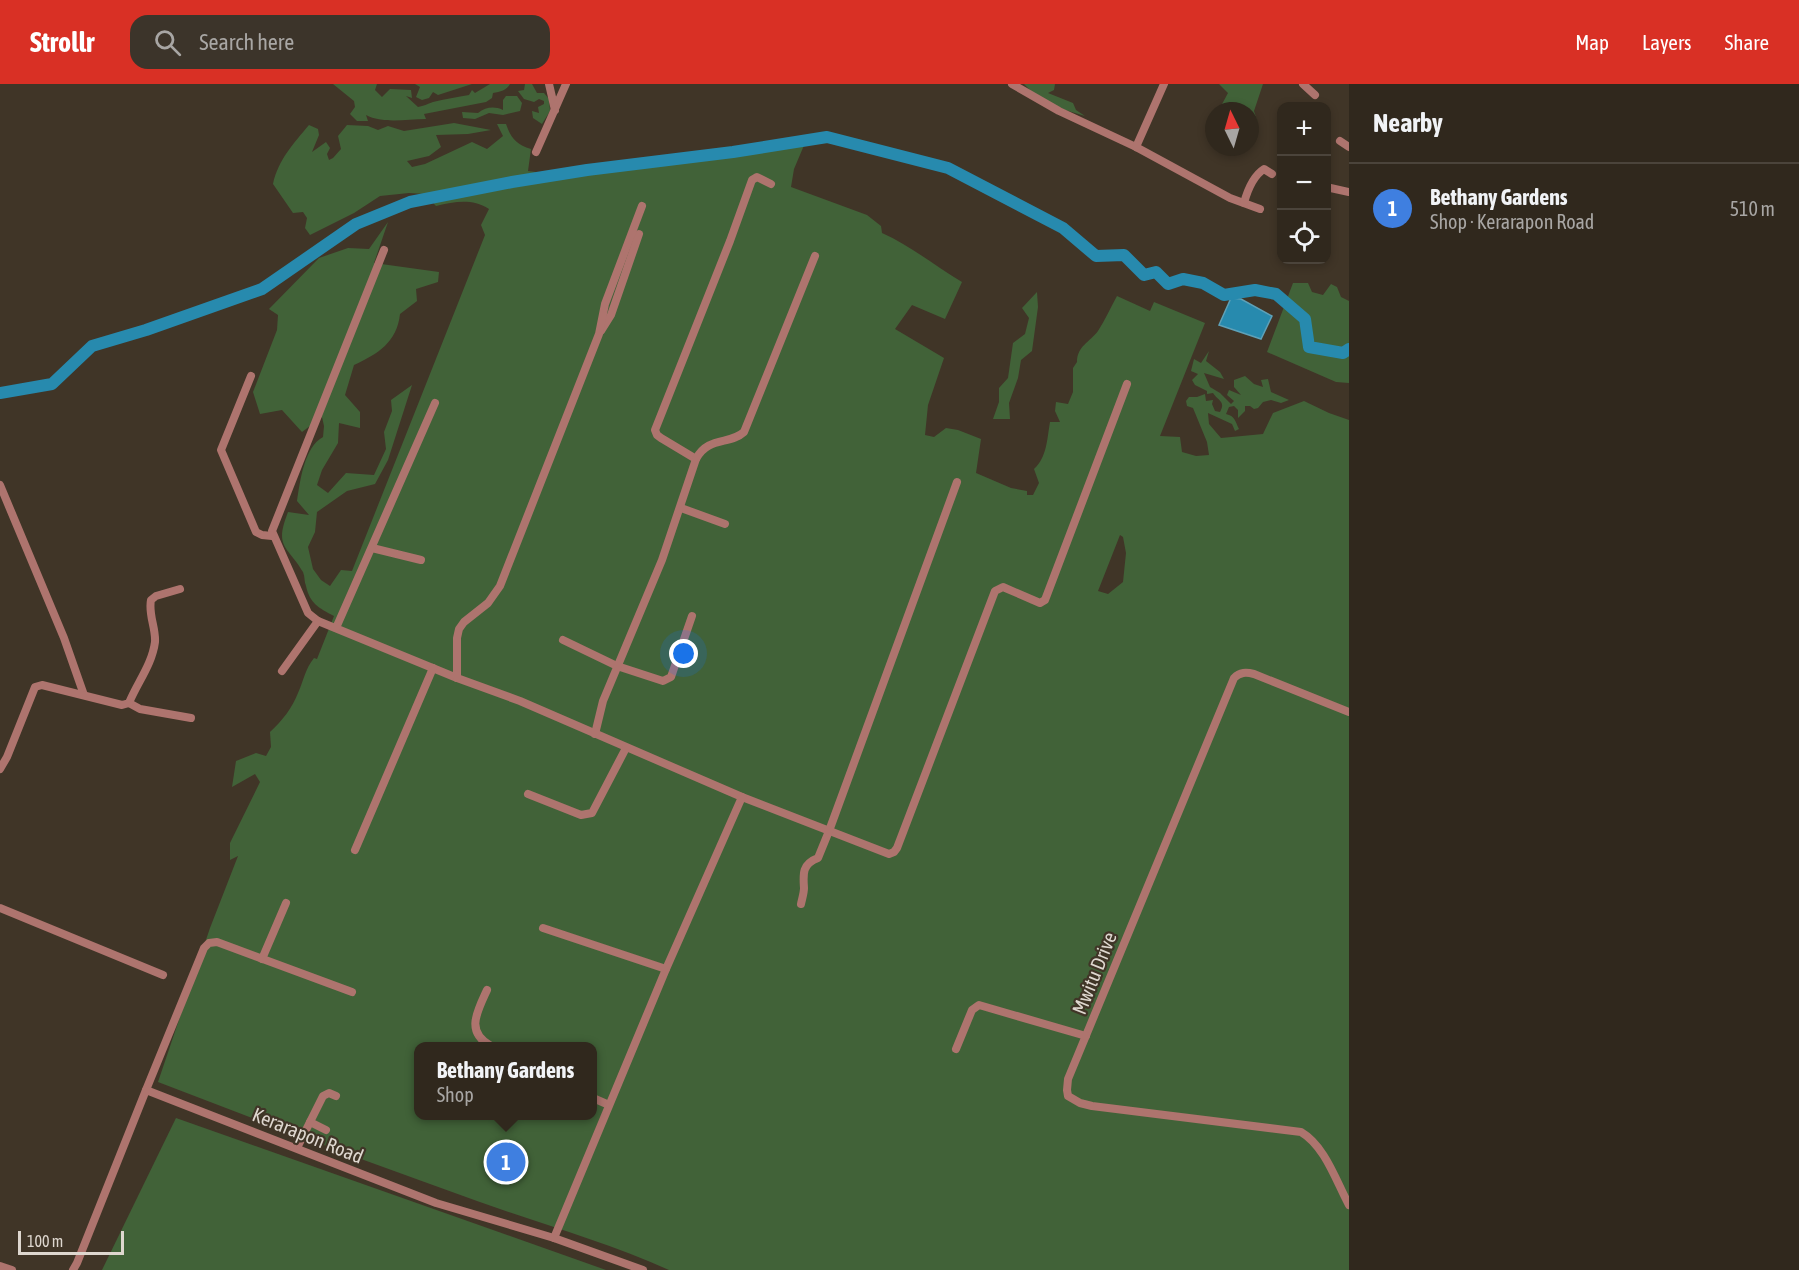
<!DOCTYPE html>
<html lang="en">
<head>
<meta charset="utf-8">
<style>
	:root { --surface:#30281d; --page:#3c342a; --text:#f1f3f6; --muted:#a8a6a4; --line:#4b443b; --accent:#d93025 }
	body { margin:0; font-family:"Asap Condensed",sans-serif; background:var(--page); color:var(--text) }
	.controls { position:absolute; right:18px; top:18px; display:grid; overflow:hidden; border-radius:12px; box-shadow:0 3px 9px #0003 }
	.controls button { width:54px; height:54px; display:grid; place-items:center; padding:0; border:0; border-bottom:2px solid var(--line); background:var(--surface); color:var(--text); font:30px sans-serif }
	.compass { position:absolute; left:1205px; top:18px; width:54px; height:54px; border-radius:50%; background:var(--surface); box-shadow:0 3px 9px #0003; rotate:355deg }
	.scale { position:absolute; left:18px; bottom:15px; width:106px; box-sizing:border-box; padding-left:6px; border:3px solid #ded7cf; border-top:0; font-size:16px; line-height:21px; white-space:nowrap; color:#ded7cf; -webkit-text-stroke:4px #403527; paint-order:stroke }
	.you { position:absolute; left:684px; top:570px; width:21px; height:21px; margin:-15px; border:4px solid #fff; border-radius:50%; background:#1a73e8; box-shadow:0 0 0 9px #1a73e833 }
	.badge { display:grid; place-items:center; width:39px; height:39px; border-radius:50%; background:var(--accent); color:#fff; font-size:20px; font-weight:700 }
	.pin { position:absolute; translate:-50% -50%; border:3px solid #fff; box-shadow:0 2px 6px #0006 }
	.popup { position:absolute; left:414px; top:958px; width:183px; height:78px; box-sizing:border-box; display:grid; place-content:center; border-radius:12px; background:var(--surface); filter:drop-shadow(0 2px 4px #0005); font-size:20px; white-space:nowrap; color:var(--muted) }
	.popup b { font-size:22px; color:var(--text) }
	.popup::after { content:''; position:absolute; left:50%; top:100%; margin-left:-12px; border:12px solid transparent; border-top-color:var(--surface) }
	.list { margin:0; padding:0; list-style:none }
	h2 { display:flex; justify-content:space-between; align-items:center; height:78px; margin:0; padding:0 24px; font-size:26px }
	h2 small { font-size:20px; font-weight:400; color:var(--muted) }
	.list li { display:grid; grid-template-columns:39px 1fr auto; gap:18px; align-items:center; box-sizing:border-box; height:90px; padding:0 24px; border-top:2px solid var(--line) }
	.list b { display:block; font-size:22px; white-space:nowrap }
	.list p { margin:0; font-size:20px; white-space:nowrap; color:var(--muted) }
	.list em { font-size:20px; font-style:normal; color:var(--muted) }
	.icon { flex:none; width:33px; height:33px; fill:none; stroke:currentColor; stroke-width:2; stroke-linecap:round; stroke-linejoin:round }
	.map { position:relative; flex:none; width:1349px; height:1186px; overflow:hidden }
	header { display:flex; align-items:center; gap:36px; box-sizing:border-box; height:84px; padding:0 30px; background:var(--accent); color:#fff }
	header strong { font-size:28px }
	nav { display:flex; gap:33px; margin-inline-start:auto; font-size:21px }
	.search { width:420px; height:54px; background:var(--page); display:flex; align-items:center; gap:15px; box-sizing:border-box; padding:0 21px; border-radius:18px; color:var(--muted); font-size:22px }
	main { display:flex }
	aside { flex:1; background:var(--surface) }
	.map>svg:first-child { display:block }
</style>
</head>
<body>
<header>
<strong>Strollr</strong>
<div class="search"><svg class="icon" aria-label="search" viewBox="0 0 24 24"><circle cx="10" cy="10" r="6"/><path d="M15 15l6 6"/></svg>Search here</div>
<nav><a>Map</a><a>Layers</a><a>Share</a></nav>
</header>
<main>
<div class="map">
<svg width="1349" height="1186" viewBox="0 0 1349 1186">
	<rect width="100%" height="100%" fill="#403527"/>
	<g fill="#416238" fill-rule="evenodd">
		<path d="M 333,0 L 377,0 L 375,6 L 382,13 L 390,5 L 411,6 L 412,14 L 406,12 L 418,23 C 424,22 427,20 433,18 C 444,15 458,13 469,11 L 472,6 L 475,9 L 490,0 L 510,0 C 507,6 500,8 493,9 L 492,14 L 486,18 L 424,30 L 426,35 C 406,35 383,40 366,31 L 368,37 L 357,37 L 350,30 L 355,23 L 354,17 Z"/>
		<polygon points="415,0 472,0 438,11 433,8 429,14 422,16 416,13 420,3"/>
		<polygon points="525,0 532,0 537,9 544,9 549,15 550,27 542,40 533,34 532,27 539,29 538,23 544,20 544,17 539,15 534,18 524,15 518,7 524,6"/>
		<polygon points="1024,0 1055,0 1054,6 1048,9 1073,19 1076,26 1085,32 1065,26 1035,11"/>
		<polygon points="1219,0 1263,0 1254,27 1258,39 1250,36 1250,27 1231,27 1221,22 1228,9"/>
		<path d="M 506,12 L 517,12 L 522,19 L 520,27 L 503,31 L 489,29 L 475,35 L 463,34 L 462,28 L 478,29 C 486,23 494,22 503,26 L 503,16 Z"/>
		<path d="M 454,39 L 491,46 L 468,50 L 436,51 L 441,63 L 429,72 L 407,77 L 412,83 L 425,80 L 472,58 L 487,65 L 503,52 L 497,40 L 506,40 C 511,54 516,60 531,65 L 528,87 L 536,88 L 529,97 L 805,59 L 794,85 L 791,103 L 867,131 L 881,142 L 882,149 C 911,162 935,182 962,198 L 945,235 L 912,221 L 895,245 L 944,274 L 928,321 L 925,351 L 934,353 L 946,344 L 958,346 L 981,355 L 976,389 L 1011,404 L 1027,407 L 1027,411 L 1033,411 L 1039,399 L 1034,385 C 1047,373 1047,355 1050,338 L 1060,338 L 1055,327 L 1056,318 L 1068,320 L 1073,308 L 1073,284 L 1077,278 C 1077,262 1090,258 1098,247 C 1105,236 1111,223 1117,212 L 1150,227 L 1154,218 L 1205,239 L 1160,352 L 1180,353 L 1182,368 L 1196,372 L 1209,371 L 1207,358 L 1193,324 L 1187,322 L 1186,317 L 1189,313 L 1197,313 L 1205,310 L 1206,317 L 1213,316 L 1212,320 L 1215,327 L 1220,328 C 1226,317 1218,317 1213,309 L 1207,310 L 1207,307 L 1195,301 L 1192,296 L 1198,290 L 1191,287 L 1194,275 L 1201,279 L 1209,267 L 1206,277 L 1220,288 L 1224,295 L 1204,289 L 1210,303 L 1220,309 L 1231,320 L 1234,317 L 1227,311 L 1229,306 L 1241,311 L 1234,303 L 1234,296 L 1245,292 L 1254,300 L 1263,303 L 1261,296 L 1268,295 L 1271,308 L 1289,316 L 1281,319 L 1271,316 L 1263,318 L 1258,324 L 1254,325 L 1250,322 L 1245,322 L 1245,327 L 1238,334 L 1238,326 L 1234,322 L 1229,323 L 1226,330 C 1235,332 1235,337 1239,345 L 1235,347 L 1232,340 L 1208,329 L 1209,340 L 1221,354 L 1263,350 L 1273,329 L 1304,317 L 1329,329 L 1349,336 L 1349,1186 L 669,1186 C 607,1158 541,1140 477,1117 C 370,1079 264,1039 158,998 L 210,844 L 238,772 L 230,776 L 230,759 L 260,698 L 255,690 L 232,703 L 236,677 L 256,669 L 266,672 L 271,663 L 270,648 C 283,636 292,624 298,609 C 304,596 305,585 314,574 L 317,575 L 334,532 C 319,524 310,520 306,502 C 304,497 305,493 303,488 C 287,461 274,464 288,428 L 309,431 L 297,417 C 300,398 304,363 323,353 L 324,342 L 322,333 L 302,348 L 282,326 L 260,330 L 253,308 L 277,246 L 278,231 L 269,225 L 319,174 L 348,164 L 369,165 L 388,138 L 374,179 L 439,188 L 438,198 L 416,205 L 417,217 L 400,230 C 397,258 378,270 354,281 L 345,311 L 360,328 L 360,344 L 339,339 L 338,359 L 322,386 L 317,401 L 328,409 L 346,389 L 374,391 L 386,365 L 384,348 L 392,327 L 391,316 L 412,301 L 388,376 L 375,400 L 347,407 L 317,428 L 315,448 L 308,463 L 313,485 L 321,496 L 330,502 L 341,486 L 352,487 L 485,151 L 481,141 L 489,125 C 471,114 455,118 436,122 L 425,110 L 409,109 L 380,112 L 354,129 L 310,151 L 305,144 L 307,134 L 303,128 L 293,129 L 273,100 C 278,76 294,59 309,41 L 318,45 L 319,51 L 312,68 L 326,58 L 330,64 L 327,70 L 329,76 L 333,74 L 341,65 L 338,52 L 347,41 L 368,42 L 378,46 L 388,42 L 404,47 ZM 1120,451 L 1123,453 L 1126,469 L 1123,498 L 1108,510 L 1098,507 ZM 419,962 L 593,962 L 593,1032 L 419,1032 Z"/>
		<polygon points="1293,199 1308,199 1312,208 1323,211 1331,200 1337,203 1341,213 1349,217 1349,299 1336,298 1267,268"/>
		<polygon points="1037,208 1038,223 1032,267 1021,276 1018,294 1009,319 1010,335 993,335 999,318 999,304 1008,294 1013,259 1025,250 1029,234 1022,224"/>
		<polygon points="176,1034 606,1186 102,1186"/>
	</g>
	<polygon fill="#278aae" stroke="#5ea1b8" stroke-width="1.5" points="1231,214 1241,215 1272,232 1261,255 1219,241"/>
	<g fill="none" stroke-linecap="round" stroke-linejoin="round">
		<polyline stroke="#278aae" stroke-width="12" points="0,309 52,300 92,262 146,246 262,205 356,140 410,118 512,98 587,86 733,68 827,53 948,84 1063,144 1096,172 1124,171 1144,191 1156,188 1168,200 1183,195 1203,199 1224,211 1255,206 1276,210 1305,235 1309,263 1343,269 1349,265"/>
		<g stroke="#ae746e" stroke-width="8">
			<polyline points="549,0 555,26"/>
			<polyline points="1012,0 1059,27 1136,63 1230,114 1260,125"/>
			<polyline points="1303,0 1315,11"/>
			<polyline points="1340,57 1349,63"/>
			<polyline points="1136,63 1164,0"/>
			<polyline points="536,68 566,0"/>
			<polyline points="1326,103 1349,108"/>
			<path d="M 1244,119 C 1247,108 1253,92 1264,85 L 1272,90"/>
			<polyline points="384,166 272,447 308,529 318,537 457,594 520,617 742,713 889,770 894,768 897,764 995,507 1003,503 1040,519 1045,516 1127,300"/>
			<polyline points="601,247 611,231 639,150"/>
			<polyline points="251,292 221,366 256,448 262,451 272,452"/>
			<polyline points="696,375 661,354 657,351 655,346 730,157 752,96 757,93 771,100"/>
			<polyline points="0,401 64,554 84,611"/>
			<polyline points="681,424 725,440"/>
			<polyline points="372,464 421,476"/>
			<polyline points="336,544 435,319"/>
			<polyline points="563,556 617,582 663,597 671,593 692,532"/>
			<polyline points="282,587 318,537"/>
			<polyline points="457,594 457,554 459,545 464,538 488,519 500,502 599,250 605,220 642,122"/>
			<polyline points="129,619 140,625 191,634"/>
			<path d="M 1349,628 L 1254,590 C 1246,588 1240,588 1234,594 L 1068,995 L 1067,1006 L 1068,1012 L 1080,1019 L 1092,1022 L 1301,1048 C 1325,1062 1336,1097 1349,1121"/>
			<path d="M 595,650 L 603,617 L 662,476 L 696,375 C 708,352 730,361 744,348 L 815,172"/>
			<path d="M 0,685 L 7,673 L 35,603 L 42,601 L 122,621 L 129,619 C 137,599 152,581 155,558 C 156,544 148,530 151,516 L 156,512 L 180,505"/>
			<polyline points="528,710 581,731 592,729 626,664"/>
			<polyline points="355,766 433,584"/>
			<path d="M 801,820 C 802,815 804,809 804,804 C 803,790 802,780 818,774 L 829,747 L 957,398"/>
			<polyline points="0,824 163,891"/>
			<polyline points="543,844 666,885"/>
			<polyline points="262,875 286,819"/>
			<path d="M 487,906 C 477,928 465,948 491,962"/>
			<polyline points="956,965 972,926 979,921 1086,952"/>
			<polyline points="146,1006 204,864 209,859 217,858 352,908"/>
			<polyline points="593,1014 609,1021"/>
			<polyline points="310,1038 326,1046"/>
			<polyline points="297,1064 323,1012 329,1009 336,1012"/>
			<polyline points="554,1154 666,885 742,713"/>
			<polyline points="0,1182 12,1186"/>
			<polyline points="73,1186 77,1179 146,1006 436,1119 554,1154 643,1186"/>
		</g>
	</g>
	<g text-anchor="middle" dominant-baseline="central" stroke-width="4.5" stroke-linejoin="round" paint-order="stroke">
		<g font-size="20" fill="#ded7cf" stroke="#403527">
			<text transform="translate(1094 889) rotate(-68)">Mwitu Drive</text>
			<text transform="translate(308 1051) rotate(22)">Kerarapon Road</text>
		</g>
	</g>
</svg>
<div class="controls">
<button>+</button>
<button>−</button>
<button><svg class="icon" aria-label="locate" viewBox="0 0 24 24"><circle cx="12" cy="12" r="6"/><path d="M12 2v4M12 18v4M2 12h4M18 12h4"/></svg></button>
</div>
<svg class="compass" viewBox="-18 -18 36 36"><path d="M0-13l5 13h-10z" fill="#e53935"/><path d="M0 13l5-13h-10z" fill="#a8a6a4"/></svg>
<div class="scale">100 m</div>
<div class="you"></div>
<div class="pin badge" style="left:506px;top:1078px;background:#3f7fe0">1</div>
<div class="popup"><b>Bethany Gardens</b>Shop</div>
</div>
<aside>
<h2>Nearby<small></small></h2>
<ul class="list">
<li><span class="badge" style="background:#3f7fe0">1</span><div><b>Bethany Gardens</b><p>Shop · Kerarapon Road</p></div><em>510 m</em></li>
</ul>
</aside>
</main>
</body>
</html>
